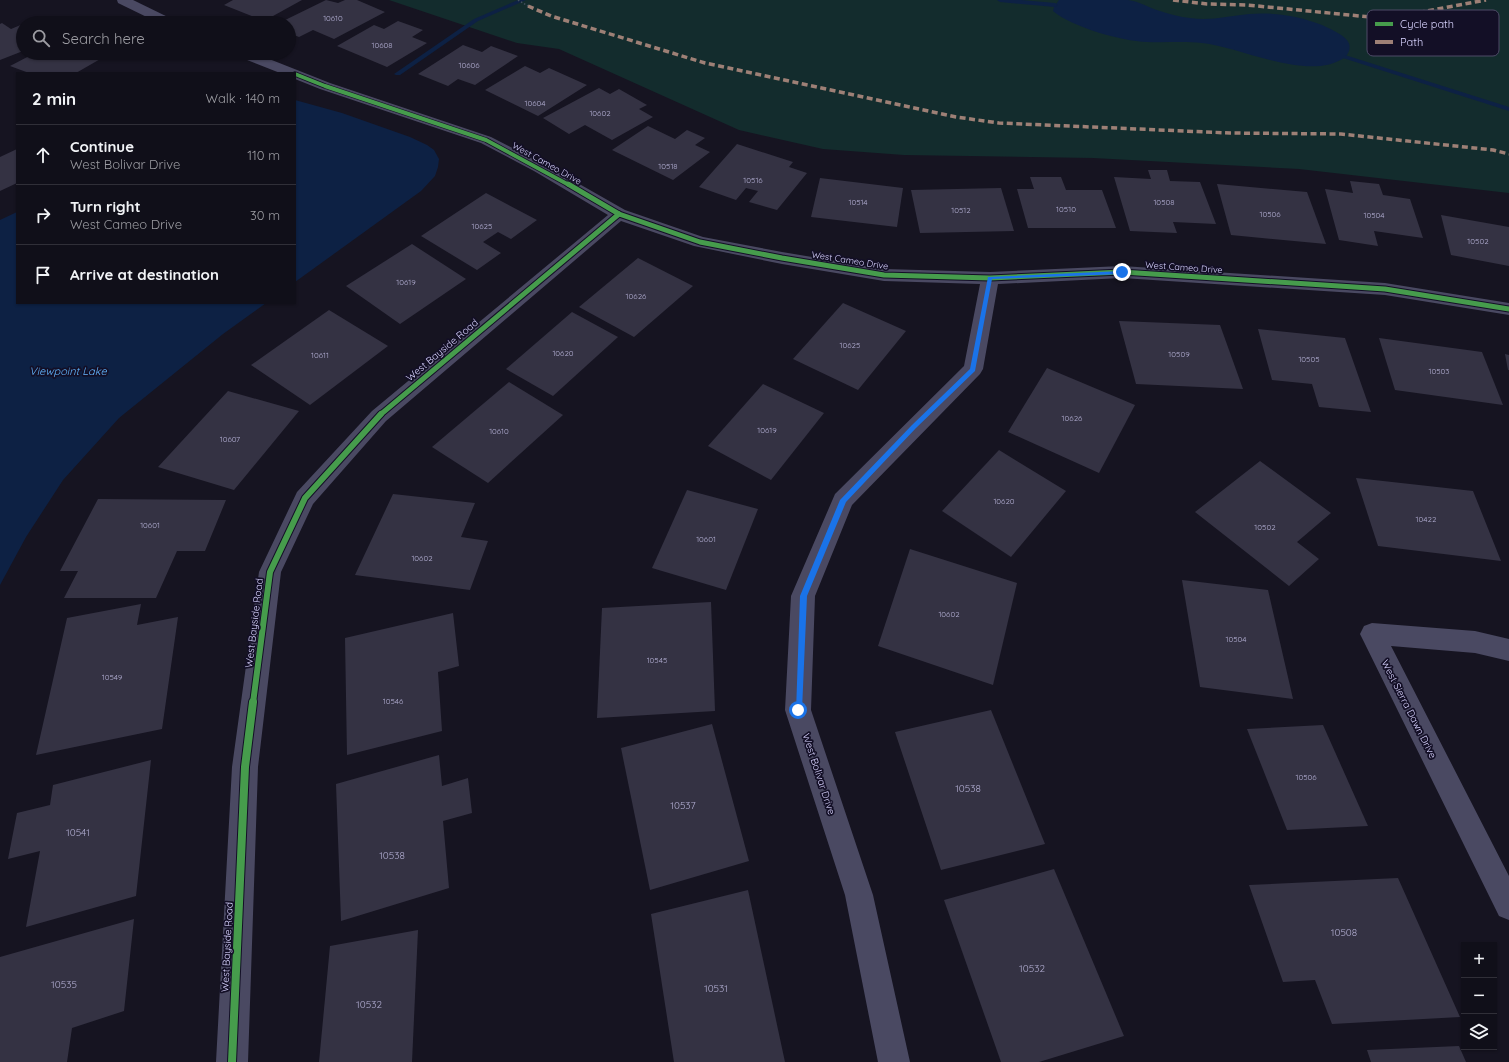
<!DOCTYPE html>
<html lang="en">
<head>
<meta charset="utf-8">
<style>
	:root { --surface:#100f19; --page:#1e1d26; --text:#f1f3f6; --muted:#9c9ca2; --line:#302f38 }
	body { margin:0; font-family:Quicksand,sans-serif; background:var(--page); color:var(--text) }
	.controls { position:absolute; right:12px; bottom:12px; display:grid; overflow:hidden; border-radius:0px; box-shadow:0 1px 3px #0004 }
	.controls button { width:36px; height:36px; display:grid; place-items:center; padding:0; border:0; border-bottom:1px solid var(--line); background:var(--surface); color:var(--text); font:20px sans-serif }
	.stop { position:absolute; width:12px; height:12px; margin:-9px; border:3px solid #1a73e8; border-radius:50%; background:#fff }
	.stop.end { background:#1a73e8; border-color:#fff; box-shadow:0 1px 4px #0008 }
	.list { margin:0; padding:0; list-style:none }
	h2 { display:flex; justify-content:space-between; align-items:center; height:52px; margin:0; padding:0 16px; font-size:17px }
	h2 small { font-size:13px; font-weight:400; color:var(--muted) }
	.list li { display:grid; grid-template-columns:26px 1fr auto; gap:12px; align-items:center; box-sizing:border-box; height:60px; padding:0 16px; border-top:1px solid var(--line) }
	.list b { display:block; font-size:15px; white-space:nowrap }
	.list p { margin:0; font-size:13px; white-space:nowrap; color:var(--muted) }
	.list em { font-size:13px; font-style:normal; color:var(--muted) }
	.icon { flex:none; width:22px; height:22px; fill:none; stroke:currentColor; stroke-width:2; stroke-linecap:round; stroke-linejoin:round }
	.map { position:relative; flex:none; width:1509px; height:1062px; overflow:hidden }
	.search { position:absolute; background:var(--surface); box-shadow:0 1px 3px #0004; left:16px; top:16px; width:280px; height:44px; display:flex; align-items:center; gap:10px; box-sizing:border-box; padding:0 14px; border-radius:22px; color:var(--muted); font-size:15px }
	.panel { position:absolute; background:var(--surface); box-shadow:0 1px 3px #0004; left:16px; top:72px; width:280px; height:232px; border-radius:0px }
	.map>svg:first-child { display:block }
</style>
</head>
<body>
<div class="map">
<svg width="1509" height="1062" viewBox="0 0 1509 1062">
	<rect width="100%" height="100%" fill="#161421"/>
	<polygon fill="#132c2d" points="389,0 1509,0 1509,193 1299,169 1093,158 904,155 823,149 739,130 559,49 517,43"/>
	<g fill="#0d2144">
		<path d="M 1059,0 C 1081,0 1106,0 1128,0 C 1139,1 1149,8 1160,11 C 1169,14 1180,17 1190,18 C 1211,21 1228,16 1249,14 C 1274,12 1299,16 1322,25 C 1330,29 1340,33 1346,39 C 1352,45 1350,53 1344,58 C 1308,82 1241,47 1202,43 C 1184,41 1165,43 1147,42 C 1121,41 1072,27 1053,11 L 1054,7 Z"/>
		<polygon points="295,100 342,113 410,137 427,145 434,150 439,159 438,167 435,176 421,191 295,282"/>
		<polygon points="17,212 17,303 266,303 223,334 119,418 63,480 26,537 0,585 0,220"/>
	</g>
	<g fill="none" stroke-linecap="round" stroke-linejoin="round">
		<g fill="#0d2144" fill-rule="evenodd">
			<polygon points="518,0 526,0 478,21 400,75 396,75 394,74 474,19"/>
			<polygon points="997,0 1021,0 1055,3 1058,5 1055,7 1000,2"/>
			<polygon points="1345,55 1509,107 1509,111 1343,58 1343,56"/>
		</g>
	</g>
	<g fill="#343243">
		<polygon points="233,0 302,0 264,21 224,5"/>
		<polygon points="326,0 338,3 345,0 357,0 385,12 334,39 313,30 299,37 289,33 289,23 279,23"/>
		<polygon points="398,21 423,30 412,37 427,43 387,67 337,46 374,25 384,29"/>
		<polygon points="2,23 11,29 23,24 23,51 0,60 0,24"/>
		<polygon points="463,45 482,52 491,46 518,56 475,85 458,79 448,86 418,74"/>
		<polygon points="35,53 100,53 95,56 102,58 76,73 29,73 10,66"/>
		<polygon points="525,66 540,73 549,68 587,85 538,116 485,90"/>
		<polygon points="599,88 610,94 619,89 647,105 639,109 653,117 612,140 585,125 569,134 543,118"/>
		<polygon points="648,126 675,139 687,130 705,138 695,145 710,152 673,180 612,150"/>
		<polygon points="737,144 793,162 789,167 807,173 777,210 749,202 758,191 746,188 736,200 699,187"/>
		<polygon points="17,149 17,183 0,191 0,157"/>
		<polygon points="1148,170 1167,170 1170,181 1200,182 1216,224 1173,222 1177,233 1130,231 1114,177 1151,179"/>
		<polygon points="1030,177 1061,177 1066,190 1102,190 1116,228 1028,228 1017,189 1034,189"/>
		<polygon points="820,178 903,188 897,227 811,217"/>
		<polygon points="1350,181 1379,184 1383,195 1410,199 1423,238 1374,231 1378,246 1339,240 1325,189 1353,193"/>
		<polygon points="1217,184 1307,192 1326,244 1231,235"/>
		<polygon points="1001,188 1014,231 920,233 911,190"/>
		<polygon points="486,193 537,220 511,239 498,232 483,242 501,253 477,270 421,236"/>
		<polygon points="1441,215 1509,227 1509,266 1451,255"/>
		<polygon points="412,244 466,279 400,324 346,286"/>
		<polygon points="638,258 693,286 634,337 579,307"/>
		<polygon points="843,303 906,331 858,390 793,359"/>
		<polygon points="329,310 388,346 310,405 251,365"/>
		<polygon points="572,312 618,337 553,396 506,369"/>
		<polygon points="1119,321 1220,325 1243,389 1136,384"/>
		<polygon points="1258,329 1345,338 1371,412 1319,407 1312,384 1272,380"/>
		<polygon points="1379,338 1482,352 1503,405 1395,390"/>
		<polygon points="1505,354 1509,355 1509,370 1508,370"/>
		<polygon points="1047,368 1135,405 1099,473 1008,432"/>
		<polygon points="509,382 563,415 488,483 432,447"/>
		<polygon points="763,384 824,413 771,480 708,446"/>
		<polygon points="228,391 299,411 234,490 158,467"/>
		<polygon points="999,450 1066,491 1011,557 942,511"/>
		<polygon points="1260,461 1331,513 1297,542 1319,559 1289,586 1195,512"/>
		<polygon points="1356,478 1473,491 1501,561 1378,546"/>
		<polygon points="687,490 758,509 726,590 652,568"/>
		<polygon points="393,494 475,503 461,537 488,541 470,590 355,575"/>
		<polygon points="98,499 226,500 205,551 177,551 156,598 64,598 78,571 60,571"/>
		<polygon points="910,549 1017,583 993,685 878,646"/>
		<polygon points="1182,580 1268,590 1293,699 1200,687"/>
		<polygon points="711,602 715,711 597,718 602,608"/>
		<polygon points="141,604 137,625 178,617 162,729 36,755 67,618"/>
		<polygon points="453,613 459,666 438,672 442,731 347,755 345,638"/>
		<polygon points="991,710 1045,844 941,870 895,732"/>
		<polygon points="712,724 749,861 650,890 621,748"/>
		<polygon points="1323,725 1368,826 1287,830 1247,729"/>
		<polygon points="439,755 442,786 468,778 472,813 443,821 449,888 341,921 336,784"/>
		<polygon points="151,760 136,896 26,927 40,851 8,859 17,813 50,805 53,785"/>
		<polygon points="1054,869 1124,1036 1039,1062 1001,1062 944,900"/>
		<polygon points="1398,878 1460,1017 1332,1024 1315,980 1283,982 1249,885"/>
		<polygon points="748,890 785,1062 674,1062 651,914"/>
		<polygon points="134,919 124,1011 72,1028 67,1062 0,1062 0,957"/>
		<polygon points="418,930 412,1062 319,1062 330,946"/>
		<polygon points="1459,1046 1466,1062 1371,1062 1367,1050"/>
	</g>
	<g fill="none" stroke-linecap="round" stroke-linejoin="round">
		<polyline stroke="#44505f" stroke-width="1.5" stroke-dasharray="1.5 2" stroke-linecap="butt" points="518,0 528,6"/>
		<g fill="#4a4962" fill-rule="evenodd">
			<polygon points="117,0 133,0 174,20 176,23 159,23 118,3"/>
			<polygon points="235,53 254,53 330,83 491,137 546,165 625,210 703,237 782,252 884,269 990,272 1122,266 1385,283 1509,303 1509,315 1385,295 1122,278 998,284 983,369 980,374 852,505 815,596 811,710 873,895 910,1062 878,1062 845,895 785,710 791,596 835,494 964,366 980,284 884,281 782,264 694,246 621,221 386,421 313,504 281,572 258,767 248,1062 216,1062 232,767 259,572 297,492 372,411 608,215 534,171 481,143 320,89 295,79 295,73 280,73 237,56"/>
			<polygon points="1372,623 1475,631 1509,639 1509,661 1475,653 1391,646 1509,876 1509,920 1499,916 1364,642 1360,634 1364,626"/>
		</g>
		<g stroke="#9e8076" stroke-width="3.5" stroke-dasharray="6 3.5" stroke-linecap="butt">
			<polyline points="1173,0 1207,4 1247,5 1370,17 1395,17 1486,0"/>
			<polyline points="528,6 551,16 705,63 956,117 999,123 1230,133 1341,134 1493,150 1509,154"/>
		</g>
		<defs>
			<polyline id="cycleway-far3" points="295,74 325,86 486,140 569,185"/>
			<g id="cycleway-far2">
				<polyline points="568,184 619,214 700,242 782,258 884,275 990,278 1122,272 1385,289 1509,309"/>
				<polyline points="380,415 619,214"/>
			</g>
			<polyline id="cycleway-far1" points="253,703 270,572 305,498 381,414"/>
			<polyline id="cycleway" points="232,1062 245,767 253,702"/>
		</defs>
		<use href="#cycleway-far3" stroke="#130f26" stroke-width="5.5"/>
		<use href="#cycleway-far2" stroke="#130f26" stroke-width="7"/>
		<use href="#cycleway-far1" stroke="#130f26" stroke-width="8"/>
		<use href="#cycleway" stroke="#130f26" stroke-width="10"/>
		<use href="#cycleway-far3" stroke="#469c4c" stroke-width="4"/>
		<use href="#cycleway-far2" stroke="#469c4c" stroke-width="5"/>
		<use href="#cycleway-far1" stroke="#469c4c" stroke-width="6"/>
		<use href="#cycleway" stroke="#469c4c" stroke-width="8"/>
	</g>
	<polygon fill="#1a73e8" points="1122,271 1123,271 1123,274 992,279 975,371 916,428 846,502 807,596 802,710 801,712 796,712 800,596 840,500 912,425 970,369 988,277"/>
	<g text-anchor="middle" dominant-baseline="central" stroke-width="3.5" stroke-linejoin="round" paint-order="stroke">
		<g font-size="8" fill="#b0acd0">
			<text x="333" y="18">10610</text>
			<text x="382" y="45">10608</text>
			<text x="469" y="65">10606</text>
			<text x="535" y="103">10604</text>
			<text x="600" y="113">10602</text>
			<text x="668" y="166">10518</text>
			<text x="753" y="180">10516</text>
			<text x="858" y="202">10514</text>
			<text x="1164" y="202">10508</text>
			<text x="1066" y="209">10510</text>
			<text x="961" y="210">10512</text>
			<text x="1270" y="214">10506</text>
			<text x="1374" y="215">10504</text>
			<text x="482" y="226">10625</text>
			<text x="1478" y="241">10502</text>
			<text x="406" y="282">10619</text>
			<text x="636" y="296">10626</text>
			<text x="850" y="345">10625</text>
			<text x="563" y="353">10620</text>
			<text x="1179" y="354">10509</text>
			<text x="320" y="355">10611</text>
			<text x="1309" y="359">10505</text>
			<text x="1439" y="371">10503</text>
			<text x="1072" y="418">10626</text>
			<text x="767" y="430">10619</text>
			<text x="499" y="431">10610</text>
			<text x="230" y="439">10607</text>
			<text x="1004" y="501">10620</text>
			<text x="1426" y="519">10422</text>
			<text x="150" y="525">10601</text>
			<text x="1265" y="527">10502</text>
			<text x="706" y="539">10601</text>
			<text x="422" y="558">10602</text>
			<text x="949" y="614">10602</text>
			<text x="1236" y="639">10504</text>
			<text x="657" y="660">10545</text>
			<text x="112" y="677">10549</text>
			<text x="393" y="701">10546</text>
			<text x="1306" y="777">10506</text>
		</g>
		<g font-size="9" fill="#d9d4ff" stroke="#130f26">
			<text transform="translate(547 163) rotate(29)">West Cameo Drive</text>
			<text transform="translate(850 260) rotate(9)">West Cameo Drive</text>
			<text transform="translate(1184 267) rotate(4)">West Cameo Drive</text>
		</g>
		<g font-size="10" fill="#d9d4ff" stroke="#130f26">
			<text transform="translate(442 350) rotate(-40)">West Bayside Road</text>
			<text transform="translate(254 623) rotate(-83)">West Bayside Road</text>
			<text transform="translate(1409 709) rotate(63)">West Sierra Dawn Drive</text>
			<text transform="translate(819 774) rotate(72)">West Bolivar Drive</text>
			<text transform="translate(227 947) rotate(-87)">West Bayside Road</text>
		</g>
		<g font-size="10" fill="#b0acd0">
			<text x="968" y="788">10538</text>
			<text x="683" y="805">10537</text>
			<text x="78" y="832">10541</text>
			<text x="392" y="855">10538</text>
			<text x="1344" y="932">10508</text>
			<text x="1032" y="968">10532</text>
			<text x="64" y="984">10535</text>
			<text x="716" y="988">10531</text>
			<text x="369" y="1004">10532</text>
		</g>
		<g font-size="11" font-style="italic" fill="#62b6ff" stroke="#130f26">
			<text x="68" y="371">Viewpoint Lake</text>
		</g>
	</g>
	<rect x="1367" y="10" width="132" height="46" rx="6" fill="#130f26" stroke="#4e4a67" stroke-width="1"/>
	<rect x="1375" y="22" width="18" height="4" fill="#469c4c"/>
	<rect x="1375" y="40" width="18" height="4" fill="#9e8076"/>
	<g font-size="11" fill="#d9d4ff">
		<text x="1400" y="28">Cycle path</text>
		<text x="1400" y="46">Path</text>
	</g>
</svg>
<div class="controls">
<button>+</button>
<button>−</button>
<button><svg class="icon" aria-label="layers" viewBox="0 0 24 24"><path d="M12 4l9 5-9 5-9-5zM3 14l9 5 9-5"/></svg></button>
</div>
<div class="stop" style="left:798px;top:710px"></div>
<div class="stop end" style="left:1122px;top:272px"></div>
<div class="search"><svg class="icon" aria-label="search" viewBox="0 0 24 24"><circle cx="10" cy="10" r="6"/><path d="M15 15l6 6"/></svg>Search here</div>
<section class="panel">
<h2>2 min<small>Walk · 140 m</small></h2>
<ul class="list">
<li><svg class="icon" aria-label="ahead" viewBox="0 0 24 24"><path d="M12 20V5M6 11l6-6 6 6"/></svg><div><b>Continue</b><p>West Bolivar Drive</p></div><em>110 m</em></li>
<li><svg class="icon" aria-label="right" viewBox="0 0 24 24"><path d="M7 20v-9h11M14 6l5 5-5 5"/></svg><div><b>Turn right</b><p>West Cameo Drive</p></div><em>30 m</em></li>
<li><svg class="icon" aria-label="arrive" viewBox="0 0 24 24"><path d="M6 21V4h12l-3 4 3 4H6"/></svg><div><b>Arrive at destination</b></div></li>
</ul>
</section>
</div>
</body>
</html>
